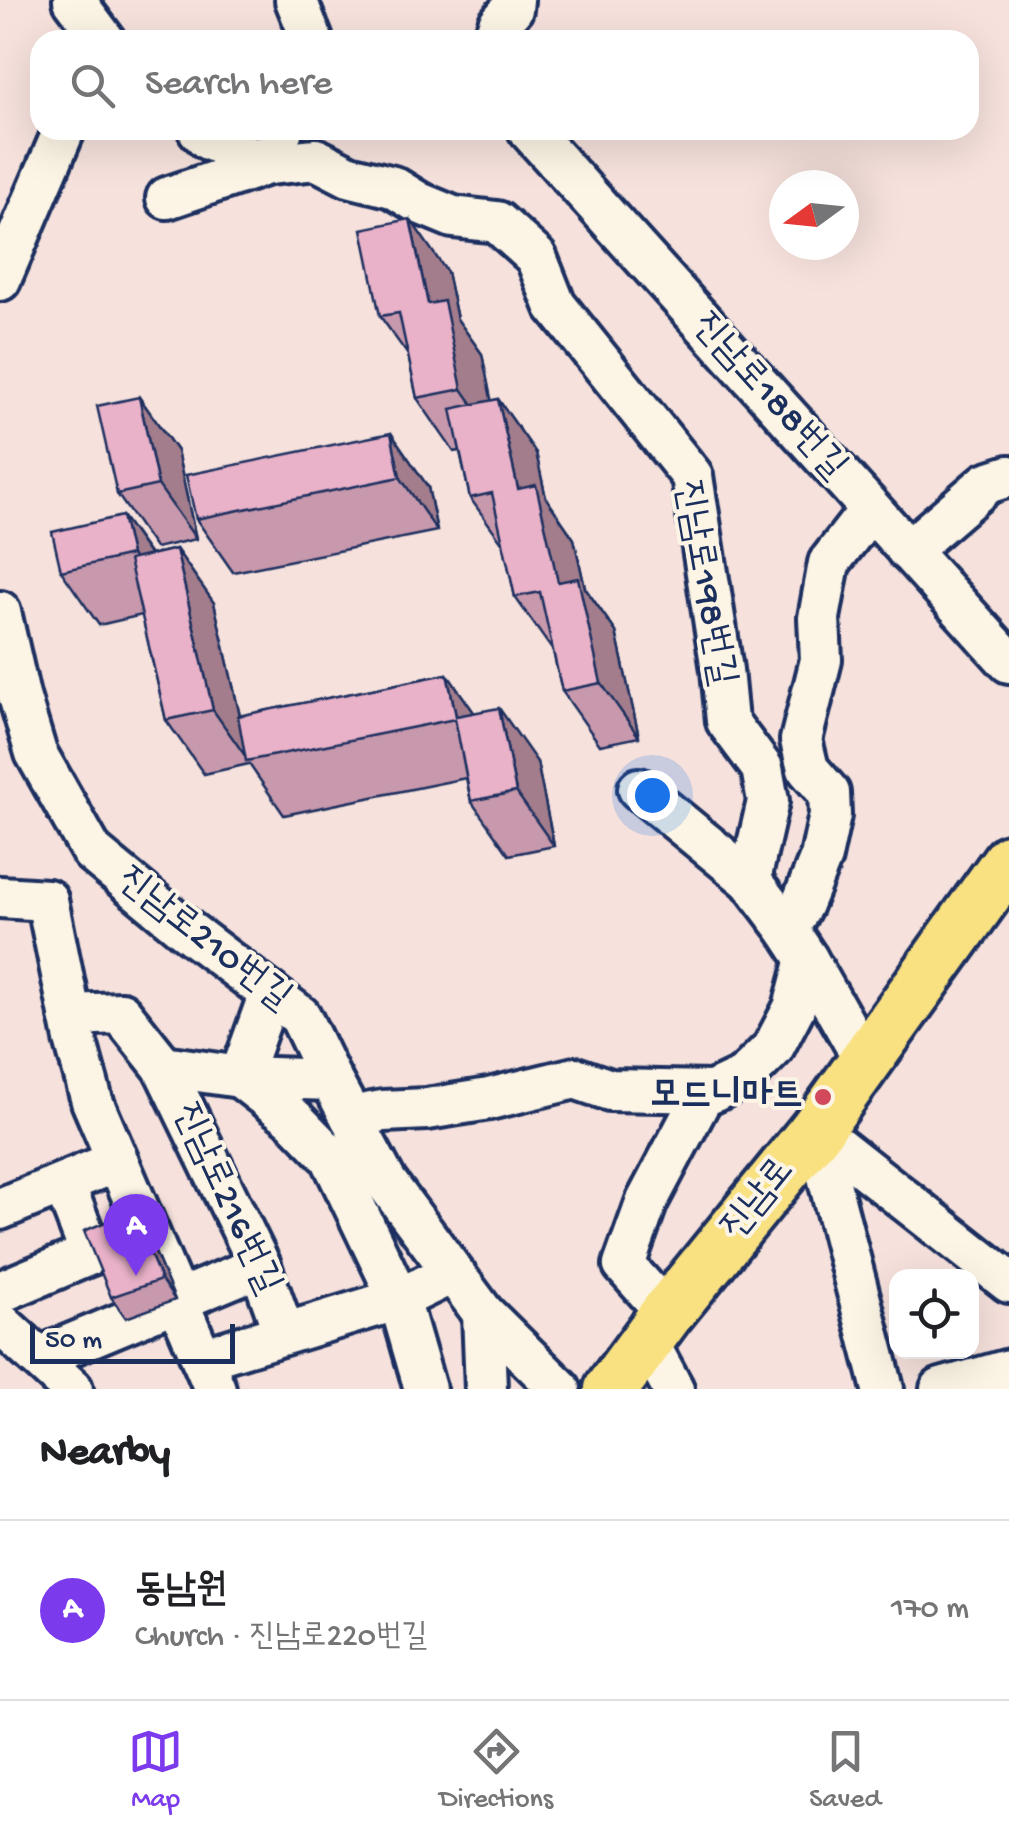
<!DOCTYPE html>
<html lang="en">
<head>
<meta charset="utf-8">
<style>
	:root { --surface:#fff; --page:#f2f2f2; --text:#202124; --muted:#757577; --line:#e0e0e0; --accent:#7c3aed }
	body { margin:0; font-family:"Gochi Hand","Poor Story",sans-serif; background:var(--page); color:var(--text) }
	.controls { position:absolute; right:30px; bottom:30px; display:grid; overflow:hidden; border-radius:20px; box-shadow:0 10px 40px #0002 }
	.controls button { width:90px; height:90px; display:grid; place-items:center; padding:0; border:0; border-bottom:2px solid var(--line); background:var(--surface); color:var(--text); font:50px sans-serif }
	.compass { position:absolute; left:769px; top:170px; width:90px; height:90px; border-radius:50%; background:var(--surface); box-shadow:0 10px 40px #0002; rotate:255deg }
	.scale { position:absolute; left:30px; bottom:25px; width:205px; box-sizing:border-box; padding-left:10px; border:5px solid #1b2f5e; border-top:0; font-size:28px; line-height:35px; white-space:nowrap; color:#1b2f5e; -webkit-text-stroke:8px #fcf5e5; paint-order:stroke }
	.you { position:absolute; left:652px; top:795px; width:35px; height:35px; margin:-25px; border:8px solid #fff; border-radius:50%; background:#1a73e8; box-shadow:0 0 0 15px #1a73e833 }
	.badge { display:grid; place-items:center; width:65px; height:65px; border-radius:50%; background:var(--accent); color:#fff; font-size:32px; font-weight:700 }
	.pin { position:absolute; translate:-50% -82px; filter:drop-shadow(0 2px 5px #0008) }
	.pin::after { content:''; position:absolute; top:52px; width:35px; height:30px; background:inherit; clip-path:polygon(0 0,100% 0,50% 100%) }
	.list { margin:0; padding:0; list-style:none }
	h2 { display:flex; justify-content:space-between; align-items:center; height:130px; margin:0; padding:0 40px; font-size:42px }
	h2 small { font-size:32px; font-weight:400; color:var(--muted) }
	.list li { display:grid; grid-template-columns:65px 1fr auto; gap:30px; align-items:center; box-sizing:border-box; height:180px; padding:0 40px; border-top:2px solid var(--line) }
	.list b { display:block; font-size:38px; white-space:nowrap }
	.list p { margin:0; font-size:32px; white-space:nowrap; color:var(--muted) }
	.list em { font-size:32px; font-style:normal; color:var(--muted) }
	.icon { flex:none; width:55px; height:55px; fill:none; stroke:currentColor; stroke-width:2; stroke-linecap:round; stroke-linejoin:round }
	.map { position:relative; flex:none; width:1009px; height:1389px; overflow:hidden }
	.search { position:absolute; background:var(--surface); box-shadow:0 10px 40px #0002; left:30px; right:30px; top:30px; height:110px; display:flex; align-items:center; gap:25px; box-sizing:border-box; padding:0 35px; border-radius:30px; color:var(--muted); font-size:38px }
	.sheet { height:310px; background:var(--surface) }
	nav { display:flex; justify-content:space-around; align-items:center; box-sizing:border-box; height:140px; border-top:2px solid var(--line); background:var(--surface); font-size:28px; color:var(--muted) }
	nav a { display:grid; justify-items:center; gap:5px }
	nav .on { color:var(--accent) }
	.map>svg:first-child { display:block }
</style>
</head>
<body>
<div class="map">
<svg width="1009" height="1389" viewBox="0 0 1009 1389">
	<rect width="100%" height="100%" fill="#f6e1dc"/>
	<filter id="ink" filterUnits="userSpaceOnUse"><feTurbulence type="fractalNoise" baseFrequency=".01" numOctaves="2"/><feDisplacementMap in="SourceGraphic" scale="20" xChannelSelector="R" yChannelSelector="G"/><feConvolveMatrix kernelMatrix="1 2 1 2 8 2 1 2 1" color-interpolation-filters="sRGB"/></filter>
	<g filter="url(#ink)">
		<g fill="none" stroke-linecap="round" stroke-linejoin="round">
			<defs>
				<g id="minor">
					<polyline points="74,0 104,40"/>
					<polyline points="296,0 312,40"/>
					<polyline points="494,40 499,24 512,9 513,0"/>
					<polyline points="199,130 208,139 267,164 316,159 349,176 393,187 419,203 453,217 497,222 536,257 555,305 692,476 722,670 727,721 762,768 768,801 750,880"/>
					<polyline points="529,130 1009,662"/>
					<polyline points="167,198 267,164 282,130"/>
					<polyline points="0,280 64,130"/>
					<polyline points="908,551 987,483 1009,476"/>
					<polyline points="0,612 19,696 36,753 92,852 184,928 300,1016 331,1080 386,1182 483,1313 560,1389"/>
					<polyline points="639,789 750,880 788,930 807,959 865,1061"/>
					<polyline points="0,897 47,900"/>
					<polyline points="47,900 75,1039 92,1101 215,1389"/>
					<polyline points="788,930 802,904 821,857 830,815 829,793 808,769 801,740 821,660 819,618 829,563 870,510"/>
					<polyline points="70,1015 121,1013 163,1066 260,1266 284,1333"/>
					<polyline points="163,1066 240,1077 331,1080"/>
					<polyline points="240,1077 293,1118 331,1157 399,1299 425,1389"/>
					<polyline points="240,1077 270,993"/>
					<polyline points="351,1117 383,1111 427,1109 489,1099 575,1078 610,1090 712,1092"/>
					<polyline points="816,1130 883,1389"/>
					<polyline points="816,1130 1009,1282"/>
					<polyline points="64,1184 91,1254"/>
					<polyline points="0,1209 117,1161"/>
					<polyline points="0,1292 143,1232"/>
					<polyline points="483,1313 486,1389"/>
					<polyline points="667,1313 624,1265 647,1201 702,1097 744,1077 773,1048 794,1008 807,959"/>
					<polyline points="0,1323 72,1389"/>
					<polyline points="647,1341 673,1389"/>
					<polyline points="39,1358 260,1266"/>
					<polyline points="202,1359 399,1299 452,1273"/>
					<polyline points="941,1389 1009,1370"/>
				</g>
				<polyline id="major" points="611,1389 667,1313 816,1130 1009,861"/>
			</defs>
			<use href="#minor" stroke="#1b2f5e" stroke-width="48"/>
			<use href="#major" stroke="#1b2f5e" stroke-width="60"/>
			<use href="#minor" stroke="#fcf5e5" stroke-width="40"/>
			<use href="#major" stroke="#f9e181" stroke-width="52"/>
		</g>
		<g fill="#c899ac" stroke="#1b2f5e" stroke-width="2.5">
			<polygon points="447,272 457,319 482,354 491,401 498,399 536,453 546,498 574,539 585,588 616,632 639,737 600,745 562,691 553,651 515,597 504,545 470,498 460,451 454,452 417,398 408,355 380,316"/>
			<polygon points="139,397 177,451 196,539 155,548 117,494"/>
			<polygon points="391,433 428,487 437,531 233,572 196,519"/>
			<polygon points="122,516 150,555 176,549 214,603 240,716 447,674 474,713 537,762 554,846 509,855 471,801 466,778 284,815 249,764 204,774 166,720 142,615 99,625 61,571"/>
			<polygon points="132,1211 146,1231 175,1300 126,1318 111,1297"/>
		</g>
		<g fill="#a37d8c" stroke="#1b2f5e" stroke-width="2.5">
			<polygon points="410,219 447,272 457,319 482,354 500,443 462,389 428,304"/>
			<polygon points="139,397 177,451 196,539 158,485"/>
			<polygon points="498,399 536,453 546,498 574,539 585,588 616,632 639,737 601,683 518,489"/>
			<polygon points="391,433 428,487 437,531 400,477"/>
			<polygon points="122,516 160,570 169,609 131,555"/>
			<polygon points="176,549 214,603 250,760 248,760 213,710"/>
			<polygon points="447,674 485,728 456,716"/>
			<polygon points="499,708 537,762 554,846 516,792"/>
			<polygon points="132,1211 146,1231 175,1300 161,1280"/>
		</g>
		<g fill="#e9b2c8" stroke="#1b2f5e" stroke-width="2.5">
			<polygon points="410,219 428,304 444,301 462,389 417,398 399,313 380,316 362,229"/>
			<polygon points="139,397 158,485 117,494 97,406"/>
			<polygon points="498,399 518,489 536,485 558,582 578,578 601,683 562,691 540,592 515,597 492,493 470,498 451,409"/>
			<polygon points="391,433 400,477 196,519 186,475"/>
			<polygon points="122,516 131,555 61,571 52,532"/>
			<polygon points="176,549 213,710 166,720 129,560"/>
			<polygon points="447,674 456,716 499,708 516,792 471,801 455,719 246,761 238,716"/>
			<polygon points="132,1211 161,1280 111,1297 84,1231"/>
		</g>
	</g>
	<circle fill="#d1495b" stroke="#fcf5e5" stroke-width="4" cx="823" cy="1097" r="10"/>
	<g text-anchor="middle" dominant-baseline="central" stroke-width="8" stroke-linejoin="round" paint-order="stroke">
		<g font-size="38" fill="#1b2f5e" stroke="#fcf5e5">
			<text transform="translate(768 397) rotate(48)">진남로188번길</text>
			<text transform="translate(703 583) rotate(80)">진남로198번길</text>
			<text transform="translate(203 940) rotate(38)">진남로210번길</text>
			<text transform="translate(225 1199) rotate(65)">진남로216번길</text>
			<text transform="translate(759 1200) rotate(-51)">진남로</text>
		</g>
		<g font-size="38" font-weight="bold" fill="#1b2f5e" stroke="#fcf5e5" text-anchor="end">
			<text x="803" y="1097">모드니마트</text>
		</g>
	</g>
</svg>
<div class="controls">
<button><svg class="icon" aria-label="locate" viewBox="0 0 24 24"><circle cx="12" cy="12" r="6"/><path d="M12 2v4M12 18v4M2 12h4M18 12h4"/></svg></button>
</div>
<svg class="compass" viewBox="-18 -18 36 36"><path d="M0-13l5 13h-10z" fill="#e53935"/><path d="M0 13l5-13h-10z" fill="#757577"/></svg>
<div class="scale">50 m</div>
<div class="you"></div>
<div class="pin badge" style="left:136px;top:1276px">A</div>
<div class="search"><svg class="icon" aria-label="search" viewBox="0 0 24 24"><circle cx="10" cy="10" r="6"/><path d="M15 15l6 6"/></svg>Search here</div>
</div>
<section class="sheet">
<h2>Nearby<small></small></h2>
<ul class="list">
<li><span class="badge">A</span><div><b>동남원</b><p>Church · 진남로220번길</p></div><em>170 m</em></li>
</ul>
</section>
<nav>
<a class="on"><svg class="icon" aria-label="map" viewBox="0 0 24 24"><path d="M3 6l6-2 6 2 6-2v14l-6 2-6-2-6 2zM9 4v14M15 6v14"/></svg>Map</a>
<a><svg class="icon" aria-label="directions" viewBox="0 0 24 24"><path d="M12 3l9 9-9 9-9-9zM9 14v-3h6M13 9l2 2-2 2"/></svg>Directions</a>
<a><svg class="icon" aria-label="saved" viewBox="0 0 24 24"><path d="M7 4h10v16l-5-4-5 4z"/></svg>Saved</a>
</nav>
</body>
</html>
